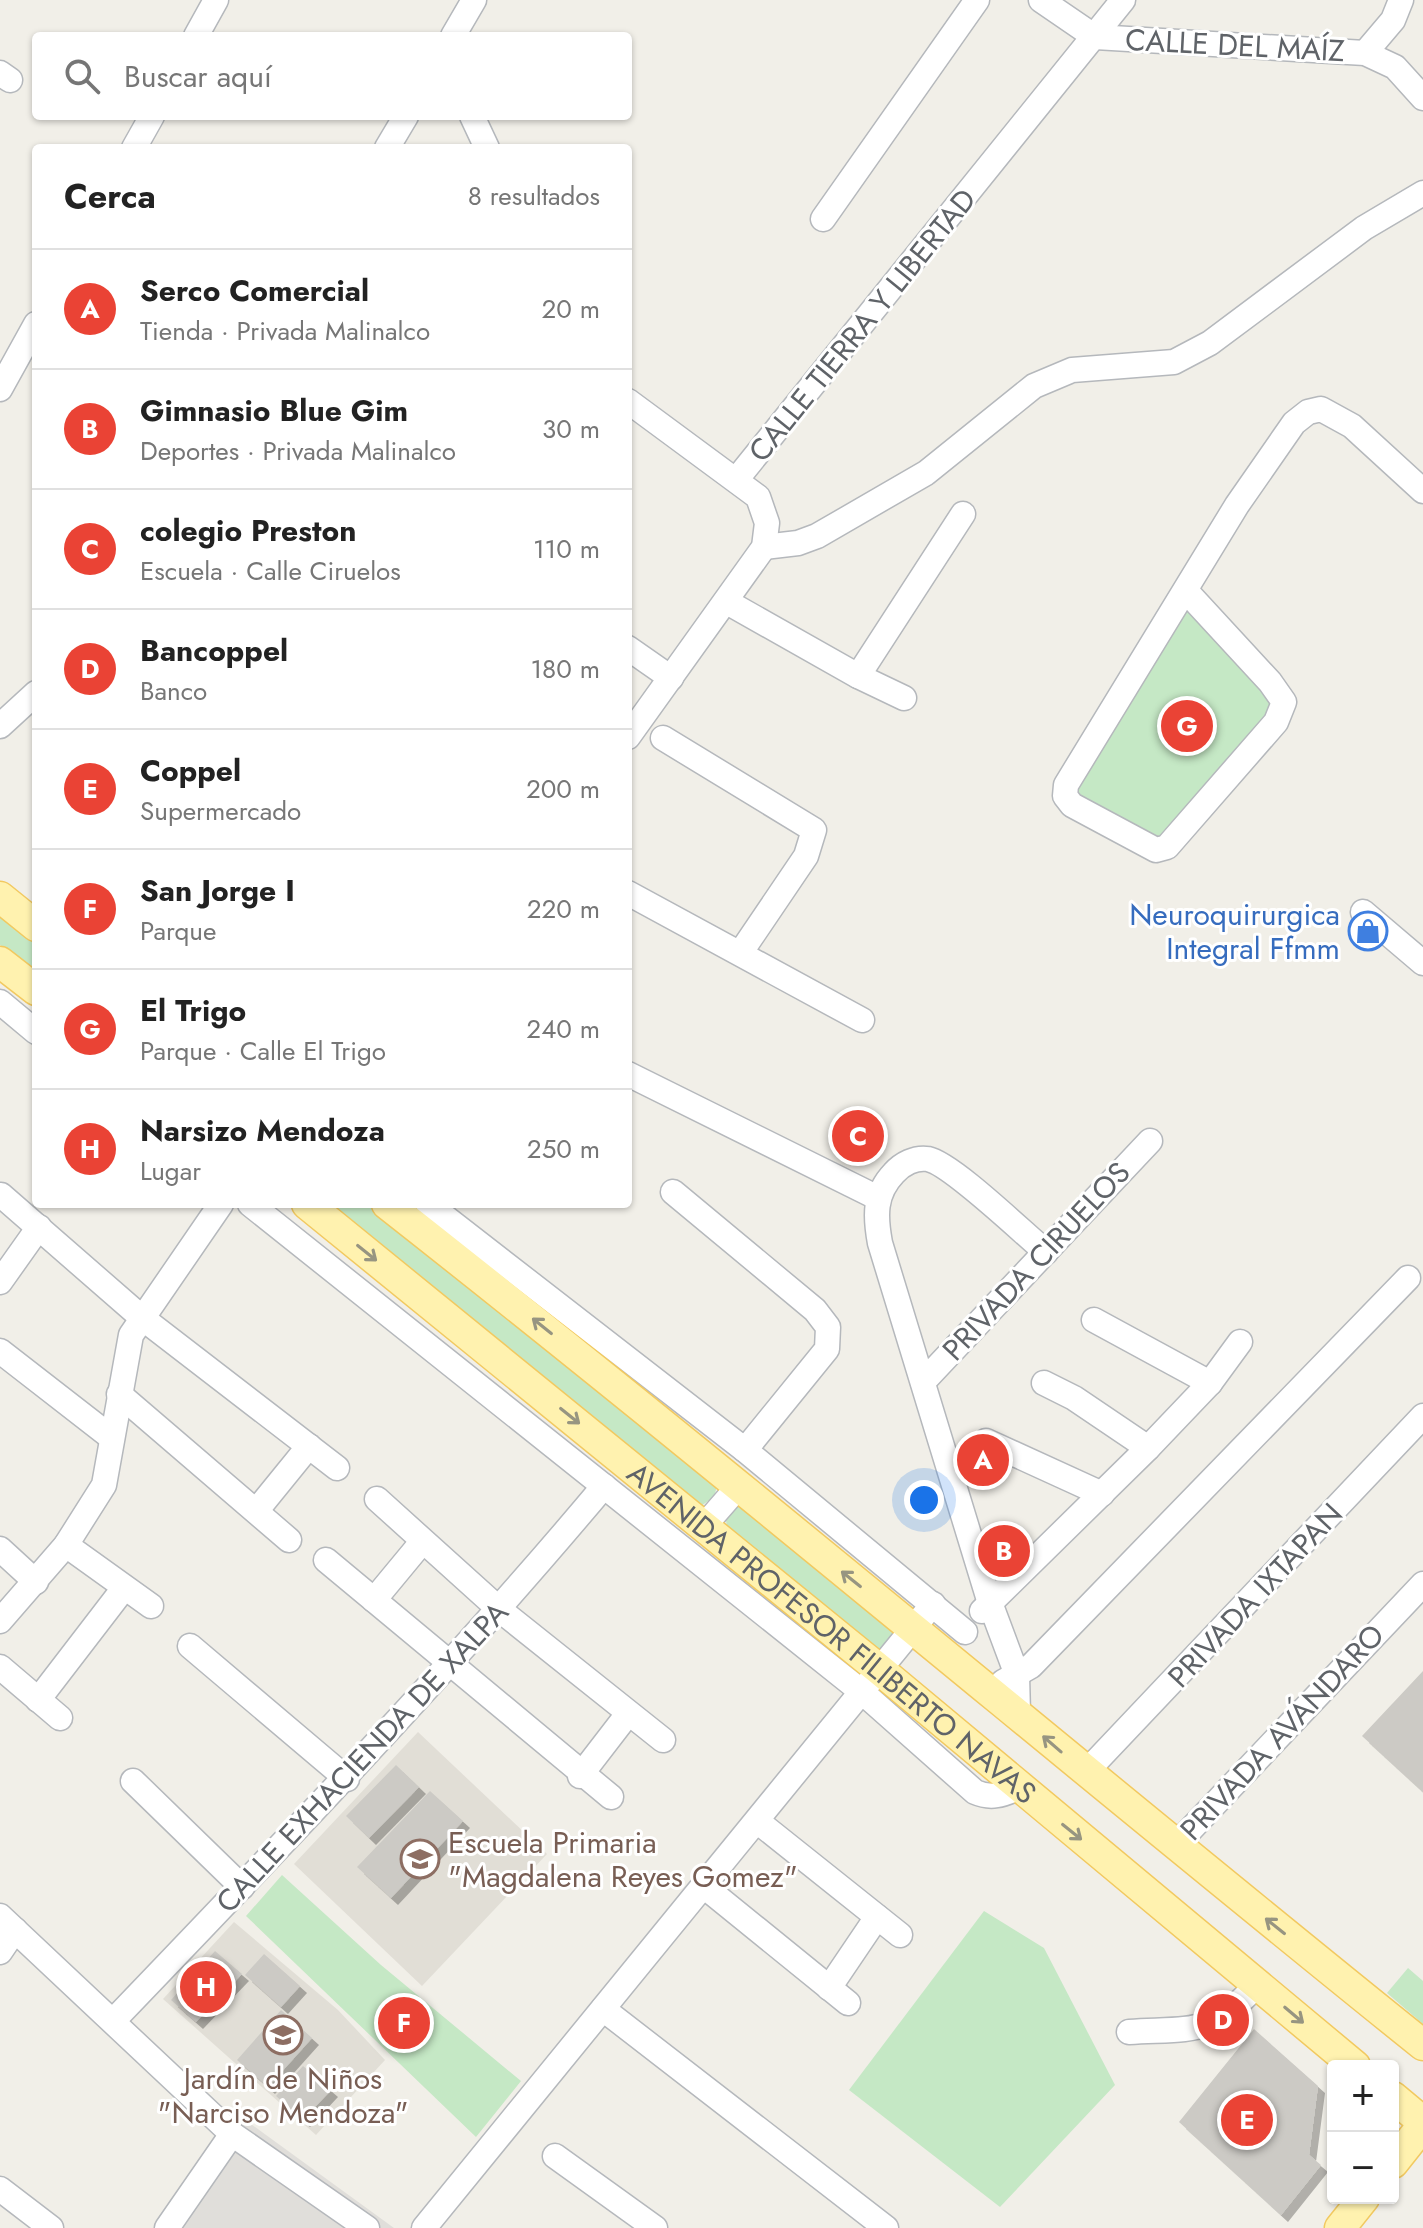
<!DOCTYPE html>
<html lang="es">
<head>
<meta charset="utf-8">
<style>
	:root { --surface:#fff; --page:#f6f6f6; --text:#222; --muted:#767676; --line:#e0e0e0; --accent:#ea4335 }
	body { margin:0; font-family:Jost,sans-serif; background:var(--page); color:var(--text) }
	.controls { position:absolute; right:24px; bottom:24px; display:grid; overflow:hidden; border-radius:8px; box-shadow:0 2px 6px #0004 }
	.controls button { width:72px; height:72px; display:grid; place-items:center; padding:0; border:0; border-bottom:2px solid var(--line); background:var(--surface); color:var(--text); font:40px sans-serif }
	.you { position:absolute; left:924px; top:1500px; width:28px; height:28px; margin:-20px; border:6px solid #fff; border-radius:50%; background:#1a73e8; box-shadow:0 0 0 12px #1a73e833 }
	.badge { display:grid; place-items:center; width:52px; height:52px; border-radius:50%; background:var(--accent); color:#fff; font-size:26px; font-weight:700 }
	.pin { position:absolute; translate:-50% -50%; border:4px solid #fff; box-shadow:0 2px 8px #0006 }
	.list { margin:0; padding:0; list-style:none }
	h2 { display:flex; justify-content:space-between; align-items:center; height:104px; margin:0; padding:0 32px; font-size:34px }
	h2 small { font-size:26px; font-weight:400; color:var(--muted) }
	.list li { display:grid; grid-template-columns:52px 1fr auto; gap:24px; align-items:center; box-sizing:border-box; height:120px; padding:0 32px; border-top:2px solid var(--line) }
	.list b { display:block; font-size:30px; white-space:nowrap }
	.list p { margin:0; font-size:26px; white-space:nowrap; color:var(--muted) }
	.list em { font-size:26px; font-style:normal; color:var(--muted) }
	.icon { flex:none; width:44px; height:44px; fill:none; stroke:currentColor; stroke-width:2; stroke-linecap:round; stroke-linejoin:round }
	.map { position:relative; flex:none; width:1423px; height:2228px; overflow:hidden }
	.search { position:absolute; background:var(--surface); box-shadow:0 2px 6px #0004; left:32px; top:32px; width:600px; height:88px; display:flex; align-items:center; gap:20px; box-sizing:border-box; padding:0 28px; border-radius:8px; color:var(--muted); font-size:30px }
	.panel { position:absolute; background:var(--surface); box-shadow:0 2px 6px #0004; left:32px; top:144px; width:600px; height:1064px; border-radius:8px }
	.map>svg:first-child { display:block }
</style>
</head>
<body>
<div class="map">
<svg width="1423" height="2228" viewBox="0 0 1423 2228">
	<defs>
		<filter id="shadow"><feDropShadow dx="7" dy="7" stdDeviation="0" flood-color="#0004"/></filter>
	</defs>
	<rect width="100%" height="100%" fill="#f1efe8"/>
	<polygon fill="#e0deda" points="237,2114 394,2228 160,2228"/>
	<g fill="#e1ded6">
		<polygon points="418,1732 547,1854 422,1986 294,1864"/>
		<polygon points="234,1922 338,2010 385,2060 316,2135 163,1999"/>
	</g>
	<g fill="#c5e8c5">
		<polygon points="1179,603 1282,710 1149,848 1069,802 1093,741 1145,680"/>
		<polygon points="0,905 36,934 36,974 0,945"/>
		<polygon points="321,1204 376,1204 718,1482 714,1497 698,1508"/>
		<polygon points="741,1503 900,1626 880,1653 727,1530 726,1519"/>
		<polygon points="282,1875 381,1965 521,2081 476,2137 246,1916"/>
		<polygon points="984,1911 1044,1948 1115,2085 1000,2207 849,2090"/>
		<polygon points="1408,1968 1423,1981 1423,2024 1387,1993"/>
	</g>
	<g fill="#cccac5" filter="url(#shadow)">
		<polygon points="1423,1671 1423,1792 1362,1736"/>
		<polygon points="396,1765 419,1787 369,1838 346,1816"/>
		<polygon points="430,1791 463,1821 391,1898 357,1867"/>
		<polygon points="215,1951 242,1974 196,2022 171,2000"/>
		<polygon points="264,1954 300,1986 281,2007 245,1975"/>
		<polygon points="281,2010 312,2038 268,2087 237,2060"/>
		<polygon points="1254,2029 1318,2086 1309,2155 1321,2165 1281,2215 1179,2122"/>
		<polygon points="303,2066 331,2090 303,2120 276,2096"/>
	</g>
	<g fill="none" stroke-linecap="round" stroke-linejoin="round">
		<defs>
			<g id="minor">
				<polyline points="1041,0 1095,37 1365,53 1395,67 1423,98"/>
				<polyline points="196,36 216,0"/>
				<polyline points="453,36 474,0"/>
				<polyline points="1365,53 1393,20 1401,0"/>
				<polyline points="0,73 10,80"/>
				<polyline points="472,116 487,148"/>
				<polyline points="134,148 152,116"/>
				<polyline points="387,148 406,116"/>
				<polyline points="823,219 977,0"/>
				<polyline points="0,389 36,324"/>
				<polyline points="628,401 758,497 767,523 764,547 628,737"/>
				<polyline points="736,480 1123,0"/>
				<polyline points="764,547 798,543 817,536 926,473 1034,386 1072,370 1174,362 1210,343 1364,228 1423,193"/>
				<polyline points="1186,591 1270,682 1284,702 1276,722 1167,847 1156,850 1072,805 1065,796 1066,785 1237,505 1294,423 1308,412 1321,409 1352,426 1423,491"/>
				<polyline points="727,602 858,676 904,698"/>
				<polyline points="628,648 671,678"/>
				<polyline points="858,676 963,514"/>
				<polyline points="0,726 36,693"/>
				<polyline points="663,738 814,830 806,856 741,952"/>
				<polyline points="628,893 862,1020"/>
				<polyline points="1363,912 1423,963"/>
				<polyline points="0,1002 36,1032"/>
				<polyline points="628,1074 878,1198"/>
				<polyline points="673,1192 815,1310 828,1327 827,1349 745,1450"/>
				<polyline points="1,1195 141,1317 337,1468"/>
				<path d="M 250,1204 L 862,1692 L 975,1792 C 991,1799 1002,1795 1018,1788"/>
				<polyline points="428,1204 745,1450 965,1632"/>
				<polyline points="0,1282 39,1227"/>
				<polyline points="1094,1320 1210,1383"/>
				<polyline points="0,1351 112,1438"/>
				<polyline points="923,1382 1150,1141"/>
				<polyline points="1044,1383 1074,1398 1148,1448"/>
				<polyline points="119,1394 289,1540"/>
				<polyline points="986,1441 1102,1494"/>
				<polyline points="377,1499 500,1610 663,1740"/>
				<polyline points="257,1510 309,1446"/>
				<polyline points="704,1526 738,1487"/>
				<polyline points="66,1545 151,1606"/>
				<polyline points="0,1549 36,1582"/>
				<polyline points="326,1560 611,1797"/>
				<polyline points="374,1600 422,1542"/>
				<polyline points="982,1611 1148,1448 1210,1383 1240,1342"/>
				<polyline points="0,1621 66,1545 104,1485 131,1335 221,1204"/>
				<polyline points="190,1646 347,1779"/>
				<polyline points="0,1667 60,1718"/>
				<polyline points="1003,1682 1031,1666 1408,1278"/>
				<polyline points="38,1700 124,1588"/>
				<path d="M 1018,1714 L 1017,1675 L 989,1600 L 880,1243 C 875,1216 874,1194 894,1173 C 902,1164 915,1157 928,1159 C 952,1164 1023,1233 1046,1252"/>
				<polyline points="1086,1772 1423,1416"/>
				<polyline points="580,1776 627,1715"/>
				<polyline points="133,1781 242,1887"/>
				<polyline points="757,1821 900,1935"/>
				<polyline points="1175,1846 1423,1584"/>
				<polyline points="705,1887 848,2003"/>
				<polyline points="0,1916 232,2134 367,2228"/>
				<polyline points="0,1952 15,1930"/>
				<polyline points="829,1988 877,1917"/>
				<polyline points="603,2009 886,2228"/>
				<path d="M 113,2021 C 281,1846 448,1672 604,1486"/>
				<path d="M 1129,2032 C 1196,2028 1208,2036 1257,1985"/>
				<polyline points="555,2156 655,2228"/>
				<polyline points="0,2189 51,2228"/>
				<polyline points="167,2228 232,2134"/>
				<polyline points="424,2228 933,1604"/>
			</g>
			<g id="major">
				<polyline points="0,897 36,926"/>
				<polyline points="0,962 36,990"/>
				<path id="s1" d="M 307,1204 L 880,1670 L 1355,2066"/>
				<path d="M 387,1204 C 737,1479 1076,1766 1423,2045"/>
				<polyline points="1393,2097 1423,2122"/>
				<polyline points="1393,2163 1423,2125"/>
				<polyline points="1340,2228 1364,2198"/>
			</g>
		</defs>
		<use href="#minor" stroke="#b5b8bc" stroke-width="27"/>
		<use href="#major" stroke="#f2c960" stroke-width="33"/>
		<use href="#minor" stroke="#fff" stroke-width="24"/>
		<use href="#major" stroke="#fff2af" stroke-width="30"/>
	</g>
	<defs><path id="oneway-shaft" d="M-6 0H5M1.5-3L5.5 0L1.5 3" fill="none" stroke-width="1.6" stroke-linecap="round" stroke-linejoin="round" transform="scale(2)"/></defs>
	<g stroke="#979581">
		<use href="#oneway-shaft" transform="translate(367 1253) rotate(39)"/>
		<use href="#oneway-shaft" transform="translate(542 1326) rotate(-141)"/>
		<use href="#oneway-shaft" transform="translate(570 1416) rotate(39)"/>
		<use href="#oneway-shaft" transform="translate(851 1579) rotate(-141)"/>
		<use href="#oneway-shaft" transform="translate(1052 1744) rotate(-139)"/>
		<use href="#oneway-shaft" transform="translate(1072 1832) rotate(39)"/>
		<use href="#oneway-shaft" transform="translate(1275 1926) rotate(-141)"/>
		<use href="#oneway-shaft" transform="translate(1294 2015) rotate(40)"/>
	</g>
	<defs>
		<symbol id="shop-ring" viewBox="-11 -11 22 22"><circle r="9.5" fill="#fff" stroke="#3f7fe0" stroke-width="1.5"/><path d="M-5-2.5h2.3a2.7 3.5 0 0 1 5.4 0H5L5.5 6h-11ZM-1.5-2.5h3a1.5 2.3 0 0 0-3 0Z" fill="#3f7fe0"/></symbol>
		<symbol id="school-ring" viewBox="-11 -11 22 22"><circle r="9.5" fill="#fff" stroke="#8d6e63" stroke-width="1.5"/><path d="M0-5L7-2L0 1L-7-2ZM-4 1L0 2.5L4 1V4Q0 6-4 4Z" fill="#8d6e63"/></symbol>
	</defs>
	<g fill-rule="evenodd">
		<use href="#shop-ring" x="1346" y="909" width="44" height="44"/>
		<use href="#school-ring" x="398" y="1837" width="44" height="44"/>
		<use href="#school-ring" x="261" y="2013" width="44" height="44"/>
	</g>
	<g text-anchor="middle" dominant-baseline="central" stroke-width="6" stroke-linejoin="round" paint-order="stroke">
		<g font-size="30" fill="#5f6368" stroke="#fff">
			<text transform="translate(1235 45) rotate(3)">CALLE DEL MAÍZ</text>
			<text transform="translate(862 325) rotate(-51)">CALLE TIERRA Y LIBERTAD</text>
			<text transform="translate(1036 1261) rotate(-47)">PRIVADA CIRUELOS</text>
			<text transform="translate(1255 1595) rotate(-47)">PRIVADA IXTAPAN</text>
			<text stroke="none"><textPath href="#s1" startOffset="678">AVENIDA PROFESOR FILIBERTO NAVAS</textPath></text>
			<text transform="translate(1282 1732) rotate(-47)">PRIVADA AVÁNDARO</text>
			<text transform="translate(362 1757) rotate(-47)">CALLE EXHACIENDA DE XALPA</text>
		</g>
		<g font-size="30" fill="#366cbe" stroke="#fff" text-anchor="end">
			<text x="1340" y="914">Neuroquirurgica<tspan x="1340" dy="34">Integral Ffmm</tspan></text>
		</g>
		<g font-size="30" fill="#785e54" stroke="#fff" text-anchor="start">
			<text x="448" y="1842">Escuela Primaria<tspan x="448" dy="34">"Magdalena Reyes Gomez"</tspan></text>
			<text x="283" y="2078" text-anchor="middle">Jardín de Niños<tspan x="283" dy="34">"Narciso Mendoza"</tspan></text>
		</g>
	</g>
</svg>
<div class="controls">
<button>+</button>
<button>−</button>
</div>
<div class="you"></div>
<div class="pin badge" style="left:983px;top:1460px">A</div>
<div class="pin badge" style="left:1004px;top:1551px">B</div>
<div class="pin badge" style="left:858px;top:1136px">C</div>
<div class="pin badge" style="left:1223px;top:2020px">D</div>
<div class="pin badge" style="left:1247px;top:2120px">E</div>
<div class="pin badge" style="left:404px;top:2023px">F</div>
<div class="pin badge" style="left:1187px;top:726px">G</div>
<div class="pin badge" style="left:206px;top:1987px">H</div>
<div class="search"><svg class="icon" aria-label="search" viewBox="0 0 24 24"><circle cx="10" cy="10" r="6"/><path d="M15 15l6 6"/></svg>Buscar aquí</div>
<section class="panel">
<h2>Cerca<small>8 resultados</small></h2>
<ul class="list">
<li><span class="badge">A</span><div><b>Serco Comercial</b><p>Tienda · Privada Malinalco</p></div><em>20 m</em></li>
<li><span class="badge">B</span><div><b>Gimnasio Blue Gim</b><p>Deportes · Privada Malinalco</p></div><em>30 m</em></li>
<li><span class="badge">C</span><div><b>colegio Preston</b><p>Escuela · Calle Ciruelos</p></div><em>110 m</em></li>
<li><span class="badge">D</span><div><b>Bancoppel</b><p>Banco</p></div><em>180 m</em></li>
<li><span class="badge">E</span><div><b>Coppel</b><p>Supermercado</p></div><em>200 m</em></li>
<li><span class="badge">F</span><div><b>San Jorge I</b><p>Parque</p></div><em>220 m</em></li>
<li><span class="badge">G</span><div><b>El Trigo</b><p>Parque · Calle El Trigo</p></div><em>240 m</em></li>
<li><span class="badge">H</span><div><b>Narsizo Mendoza</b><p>Lugar</p></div><em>250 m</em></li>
</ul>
</section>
</div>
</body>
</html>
